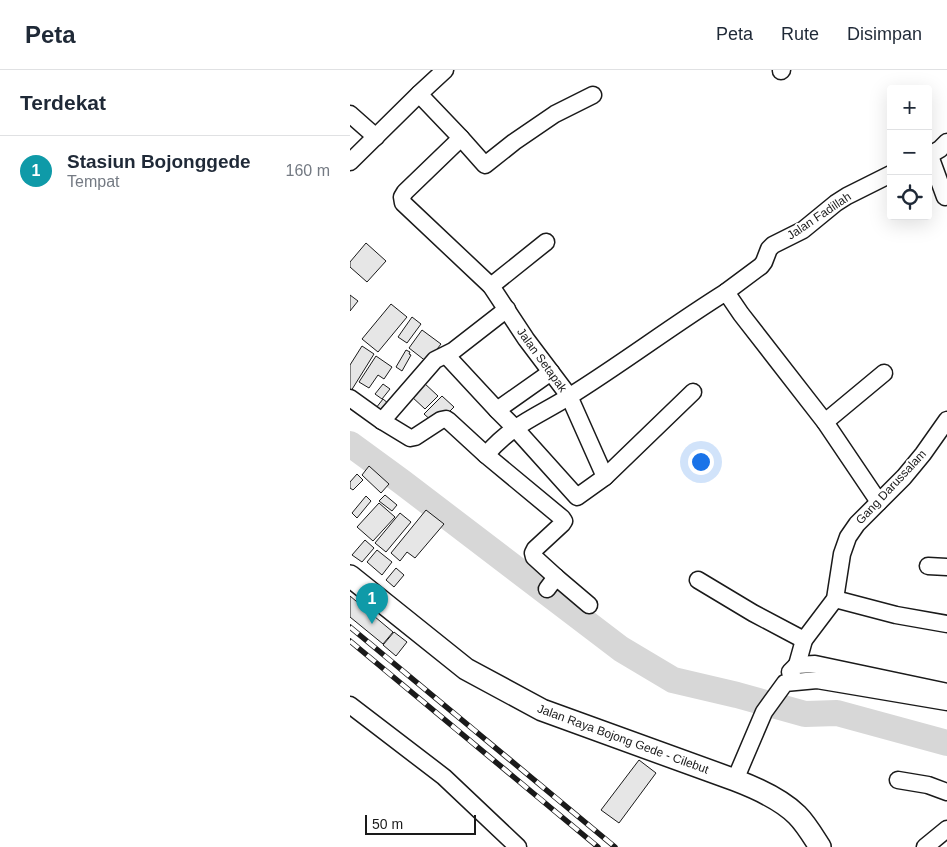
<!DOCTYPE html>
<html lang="id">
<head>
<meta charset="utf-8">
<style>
	:root { --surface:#fff; --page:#f6f6f7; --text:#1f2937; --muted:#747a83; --line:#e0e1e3; --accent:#0f766e }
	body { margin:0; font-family:Arial,sans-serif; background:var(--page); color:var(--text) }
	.controls { position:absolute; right:15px; top:15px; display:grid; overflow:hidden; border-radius:5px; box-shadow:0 5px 20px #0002 }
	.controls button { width:45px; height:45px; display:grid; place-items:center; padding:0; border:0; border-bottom:1px solid var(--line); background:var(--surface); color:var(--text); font:25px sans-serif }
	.scale { position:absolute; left:15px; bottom:12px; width:111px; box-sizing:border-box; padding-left:5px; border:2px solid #1a1a1a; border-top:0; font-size:14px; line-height:18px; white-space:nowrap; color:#1a1a1a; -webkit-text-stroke:4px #fff; paint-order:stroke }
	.you { position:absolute; left:350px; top:391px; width:18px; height:18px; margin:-12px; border:4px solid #fff; border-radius:50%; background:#1a73e8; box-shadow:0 0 0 8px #1a73e833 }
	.badge { display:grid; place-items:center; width:32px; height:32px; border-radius:50%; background:var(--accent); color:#fff; font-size:16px; font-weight:700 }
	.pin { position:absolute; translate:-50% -41px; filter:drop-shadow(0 1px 2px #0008) }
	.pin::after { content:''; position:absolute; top:26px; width:18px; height:15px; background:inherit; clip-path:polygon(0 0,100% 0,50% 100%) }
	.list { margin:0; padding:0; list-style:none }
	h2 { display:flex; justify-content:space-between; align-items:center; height:65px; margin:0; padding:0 20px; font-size:21px }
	h2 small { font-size:16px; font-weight:400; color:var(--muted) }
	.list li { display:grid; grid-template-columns:32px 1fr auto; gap:15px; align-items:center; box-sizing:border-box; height:70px; padding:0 20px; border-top:1px solid var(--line) }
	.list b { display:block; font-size:19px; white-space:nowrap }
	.list p { margin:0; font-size:16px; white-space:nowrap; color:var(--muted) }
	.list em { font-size:16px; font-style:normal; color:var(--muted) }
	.icon { flex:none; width:28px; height:28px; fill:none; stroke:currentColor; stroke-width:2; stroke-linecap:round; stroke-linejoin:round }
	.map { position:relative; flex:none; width:597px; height:777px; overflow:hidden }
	header { display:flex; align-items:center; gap:30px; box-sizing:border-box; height:70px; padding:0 25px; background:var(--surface); border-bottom:1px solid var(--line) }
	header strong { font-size:24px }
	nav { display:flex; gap:28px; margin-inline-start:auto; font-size:18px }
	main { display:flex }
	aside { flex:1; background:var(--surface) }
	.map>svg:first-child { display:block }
</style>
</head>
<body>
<header>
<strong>Peta</strong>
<nav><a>Peta</a><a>Rute</a><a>Disimpan</a></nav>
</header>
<main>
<aside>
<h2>Terdekat<small></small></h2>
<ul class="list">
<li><span class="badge" style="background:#0f9aa8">1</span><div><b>Stasiun Bojonggede</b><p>Tempat</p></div><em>160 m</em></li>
</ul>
</aside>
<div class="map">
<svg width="597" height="777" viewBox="0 0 597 777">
	<rect width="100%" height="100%" fill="#fff"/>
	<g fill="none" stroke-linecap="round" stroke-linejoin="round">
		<polyline stroke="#d7d7d7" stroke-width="26" points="0,374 52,412 271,579 323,610 387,625 455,644 487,643 597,673"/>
	</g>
	<g fill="#e6e6e6" stroke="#1a1a1a">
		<polygon points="16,173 36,191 17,212 0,197 0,192"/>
		<polygon points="0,225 8,231 0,241"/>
		<polygon points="41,234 57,247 28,282 12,269"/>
		<polygon points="62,247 71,254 57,273 48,267"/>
		<polygon points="72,260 91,274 77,292 59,278"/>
		<polygon points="12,276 24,284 1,321 0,320 0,295"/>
		<polygon points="56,280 60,282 59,284 61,285 52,301 46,297"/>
		<polygon points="26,286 42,297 34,309 28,305 19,318 9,312"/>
		<polygon points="73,312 88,326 75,339 61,326"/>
		<polygon points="33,314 40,319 32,329 25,324"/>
		<polygon points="92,326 104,337 93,348 83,352 74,344"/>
		<polygon points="33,329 39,334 32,343 26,338"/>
		<polygon points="19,396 39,414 31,423 12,405"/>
		<polygon points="7,404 13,410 3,420 0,418 0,412"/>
		<polygon points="35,425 47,435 42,441 29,431"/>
		<polygon points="16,426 21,431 7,448 2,443"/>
		<polygon points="29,433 45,447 23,471 7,457"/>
		<polygon points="76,440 94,454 65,488 57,482 50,491 41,483"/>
		<polygon points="50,443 61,452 36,482 25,473"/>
		<polygon points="15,470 24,478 12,492 2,485"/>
		<polygon points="27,480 42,492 32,505 17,492"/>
		<polygon points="46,498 54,505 44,517 36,510"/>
		<polygon points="0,526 43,562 33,574 0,547"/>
		<polygon points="44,562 57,572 46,586 33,575"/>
		<polygon points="289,690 306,703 269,753 251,740"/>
	</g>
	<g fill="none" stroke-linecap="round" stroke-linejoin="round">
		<defs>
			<g id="minor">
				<polyline points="431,1 432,0"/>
				<polyline points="69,24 111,68 55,122 52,127 53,133 141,216 176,269 219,326 255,407 227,427 165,358 147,340 96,285"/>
				<polyline points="0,44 26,67"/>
				<polyline points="111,68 135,95 164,72 205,44 243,25"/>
				<polyline points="578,86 590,79 597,72"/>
				<polyline points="580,86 595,127 597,126"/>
				<polyline points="0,92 69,24 95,0"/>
				<polyline points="141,216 196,172"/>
				<polyline points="376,222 411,196 414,192 419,179 423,175 453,160 486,133 497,126 541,104"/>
				<path d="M 0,328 L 32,351 L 60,368 L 65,367 L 91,350 L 96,349 L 99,351 L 136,385 C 161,355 188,346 220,326 C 273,293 323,255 376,222 L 391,244 L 475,352 L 529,432"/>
				<polyline points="147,340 201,302"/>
				<polyline points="32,351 85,290 103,281 157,239"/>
				<polyline points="475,352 534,303"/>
				<polyline points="136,385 212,448 214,451 212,454 185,479 183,483 184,487 206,507"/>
				<polyline points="255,407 343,322"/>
				<polyline points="578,496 597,497"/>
				<polyline points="348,510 403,543 454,570"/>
				<polyline points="197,519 206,507 239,535"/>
				<polyline points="485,529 546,545 597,554"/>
				<polyline points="447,595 454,570 485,529 492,484 498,467 507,454 554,407 573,384 597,350"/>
				<polyline points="440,602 447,595 465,594 597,622"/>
				<polyline points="0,635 94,707 168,777"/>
				<polyline points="385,710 414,642 435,613 467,610 597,632"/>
				<polyline points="548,710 578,715 597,722"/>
				<polyline points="575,777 597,759"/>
			</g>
			<path id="major" d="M 0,506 L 116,599 L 192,640 L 385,710 C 406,718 431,729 447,745 C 456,754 463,766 470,777"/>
		</defs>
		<use href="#minor" stroke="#1a1a1a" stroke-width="19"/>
		<use href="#major" stroke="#1a1a1a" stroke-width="24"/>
		<use href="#minor" stroke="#fff" stroke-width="16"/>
		<use href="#major" stroke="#fff" stroke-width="21"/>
		<defs>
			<g id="rail">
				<polyline points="0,557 265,777"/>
				<polyline points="0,571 248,777"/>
			</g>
		</defs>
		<use href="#rail" stroke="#1a1a1a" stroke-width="5.5"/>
		<use href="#rail" stroke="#fff" stroke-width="4" stroke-dasharray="11" stroke-linecap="butt"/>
	</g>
	<g text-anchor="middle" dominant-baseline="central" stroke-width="4" stroke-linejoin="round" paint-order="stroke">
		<g font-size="12" fill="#1a1a1a" stroke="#fff">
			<text transform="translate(469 146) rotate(-34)">Jalan Fadillah</text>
			<text transform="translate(192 290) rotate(54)">Jalan Setapak</text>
			<text transform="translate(541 417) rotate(-47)">Gang Darussalam</text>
			<text transform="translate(273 669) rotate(20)">Jalan Raya Bojong Gede - Cilebut</text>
		</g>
	</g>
</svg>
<div class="controls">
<button>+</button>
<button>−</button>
<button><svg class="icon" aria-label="locate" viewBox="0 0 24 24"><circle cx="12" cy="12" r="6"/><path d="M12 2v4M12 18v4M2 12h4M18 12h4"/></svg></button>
</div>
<div class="scale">50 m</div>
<div class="you"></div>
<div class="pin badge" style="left:22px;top:554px;background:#0f9aa8">1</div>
</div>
</main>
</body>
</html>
